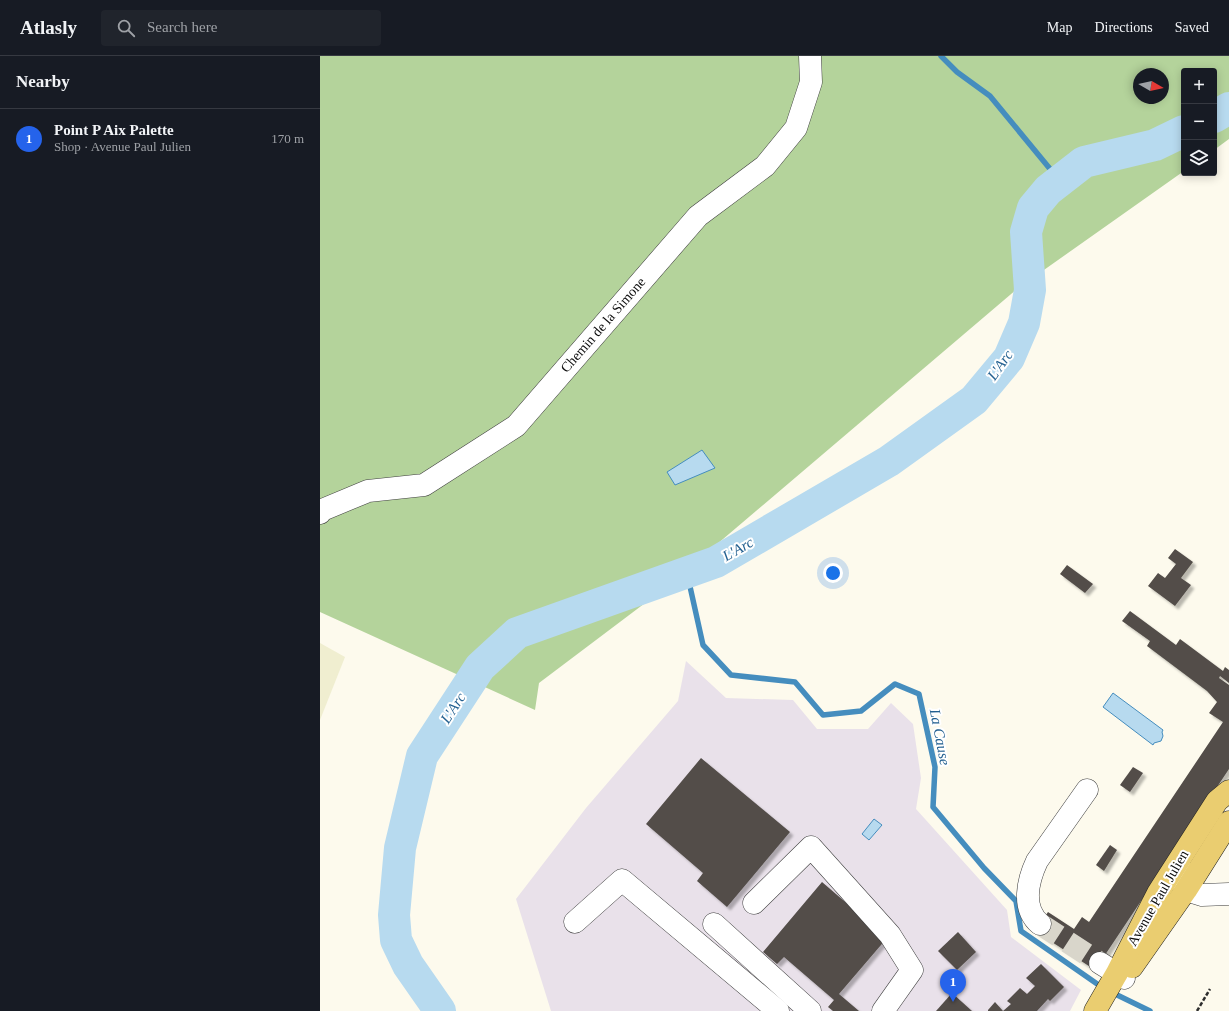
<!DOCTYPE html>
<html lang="en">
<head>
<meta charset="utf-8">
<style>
	:root { --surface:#171b24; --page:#20242c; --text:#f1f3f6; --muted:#9ea1a6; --line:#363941; --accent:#2563eb }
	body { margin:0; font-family:Georgia,serif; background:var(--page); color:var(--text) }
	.controls { position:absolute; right:12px; top:12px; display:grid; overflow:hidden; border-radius:4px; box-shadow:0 2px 10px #0003 }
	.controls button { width:36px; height:36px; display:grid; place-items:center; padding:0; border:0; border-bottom:1px solid var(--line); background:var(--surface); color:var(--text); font:20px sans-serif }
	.compass { position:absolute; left:813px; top:12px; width:36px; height:36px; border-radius:50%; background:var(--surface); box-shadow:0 2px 10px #0003; rotate:99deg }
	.you { position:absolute; left:513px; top:517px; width:14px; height:14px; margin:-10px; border:3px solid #fff; border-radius:50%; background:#1a73e8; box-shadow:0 0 0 6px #1a73e833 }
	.badge { display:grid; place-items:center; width:26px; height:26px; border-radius:50%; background:var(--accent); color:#fff; font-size:13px; font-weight:700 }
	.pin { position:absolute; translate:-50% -33px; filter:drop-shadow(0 1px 2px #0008) }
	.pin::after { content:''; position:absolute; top:21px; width:14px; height:12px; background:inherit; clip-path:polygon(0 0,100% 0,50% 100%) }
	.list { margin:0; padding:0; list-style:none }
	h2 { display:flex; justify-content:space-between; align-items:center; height:52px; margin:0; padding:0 16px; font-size:17px }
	h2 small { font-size:13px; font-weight:400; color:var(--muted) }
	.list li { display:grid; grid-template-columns:26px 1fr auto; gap:12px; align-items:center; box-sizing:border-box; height:60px; padding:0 16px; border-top:1px solid var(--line) }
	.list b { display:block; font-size:15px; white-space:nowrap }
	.list p { margin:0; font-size:13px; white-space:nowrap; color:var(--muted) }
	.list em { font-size:13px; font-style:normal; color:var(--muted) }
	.icon { flex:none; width:22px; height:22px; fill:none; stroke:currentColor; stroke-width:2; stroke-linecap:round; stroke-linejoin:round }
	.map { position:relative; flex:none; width:909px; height:955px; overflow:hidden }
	header { display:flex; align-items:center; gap:24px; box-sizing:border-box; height:56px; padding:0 20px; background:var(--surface); border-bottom:1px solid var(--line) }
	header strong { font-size:19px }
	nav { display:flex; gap:22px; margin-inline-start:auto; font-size:14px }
	.search { width:280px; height:36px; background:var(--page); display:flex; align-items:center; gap:10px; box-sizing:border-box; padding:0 14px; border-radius:4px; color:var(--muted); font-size:15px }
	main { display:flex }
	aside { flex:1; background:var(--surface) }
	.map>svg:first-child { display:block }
</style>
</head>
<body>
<header>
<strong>Atlasly</strong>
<div class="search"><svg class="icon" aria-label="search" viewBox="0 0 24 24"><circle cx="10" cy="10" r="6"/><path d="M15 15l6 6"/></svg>Search here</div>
<nav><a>Map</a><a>Directions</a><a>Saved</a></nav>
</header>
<main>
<aside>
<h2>Nearby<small></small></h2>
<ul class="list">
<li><span class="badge">1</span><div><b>Point P Aix Palette</b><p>Shop · Avenue Paul Julien</p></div><em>170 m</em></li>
</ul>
</aside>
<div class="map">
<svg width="909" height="955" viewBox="0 0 909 955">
	<defs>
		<filter id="shadow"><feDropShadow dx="3.5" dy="3.5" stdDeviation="1" flood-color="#0004"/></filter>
	</defs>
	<rect width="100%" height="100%" fill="#fdfaed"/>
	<polygon fill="#e9e1ea" points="366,605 406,642 473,644 497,673 548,673 571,647 593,668 601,722 596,753 687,854 691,881 761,934 750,955 231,955 196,843 266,752 358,645"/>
	<polygon fill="#f0eed0" points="0,587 25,601 0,664"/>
	<path fill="#b4d39b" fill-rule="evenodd" d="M 0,0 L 909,0 L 909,83 L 894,94 L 894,15 L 864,15 L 864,115 L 697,233 L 349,529 L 219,627 L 215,654 L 0,556 ZM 819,18 L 843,18 L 843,42 L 819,42 Z"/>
	<g fill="#b7daef" stroke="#458dbe">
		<polygon points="382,394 395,412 355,429 347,416"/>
		<polygon points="793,637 843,674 842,676 843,680 841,685 834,687 833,689 783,651"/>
		<polygon points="554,763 562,769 549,784 542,778"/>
	</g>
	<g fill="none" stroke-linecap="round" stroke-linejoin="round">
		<g stroke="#458dbe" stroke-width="5.5">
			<polyline points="621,0 637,16 670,40 740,125"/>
			<polyline points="367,517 383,589 411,619 475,626 503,659 541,655 575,628 599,638 615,711 613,751 664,812 696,845 701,875 783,932"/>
			<polyline points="791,936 830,955"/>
		</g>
		<g stroke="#b7daef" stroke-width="32">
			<polyline points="894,61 909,52"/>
			<polyline points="120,955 88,909 76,884 74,859 80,792 102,700 160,611 197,577 396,506 569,405 654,344 689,302 704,267 710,234 706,176 713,152 728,134 764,106 835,89 864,75"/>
		</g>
	</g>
	<g fill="#534d49" filter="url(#shadow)">
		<polygon points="855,493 873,506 861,522 871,529 855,550 828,530 838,517 845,522 856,508 848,502"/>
		<polygon points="747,509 773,528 765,537 740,518"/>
		<polygon points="810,555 856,589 860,583 903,615 905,611 909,614 909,627 900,620 899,622 909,629 909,713 775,914 715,875 728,856 754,873 762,861 769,866 903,666 889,657 897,646 887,635 827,590 830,585 802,565"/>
		<polygon points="381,702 470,776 407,851 377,825 383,817 326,768"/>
		<polygon points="813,711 823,717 810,736 800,729"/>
		<polygon points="790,789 797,794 784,815 776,809"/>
		<polygon points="502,826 567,882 519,938 539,955 513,955 508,951 514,944 464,901 457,908 443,896"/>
		<polygon points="638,876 656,896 637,914 618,895"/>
		<polygon points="721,908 744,931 730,945 728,943 717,955 668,955 668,954 675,946 683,955 691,948 687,945 700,932 707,938 715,930 706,922"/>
		<polygon points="632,937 652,955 616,955"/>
	</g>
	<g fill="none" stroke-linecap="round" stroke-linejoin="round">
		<polyline stroke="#d9d6cb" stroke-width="22" stroke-dasharray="22 11" stroke-linecap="butt" points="720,868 780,907"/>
		<defs>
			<g id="minor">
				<polyline points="0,457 2,454 48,435 104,429 196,370 378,160 445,110 476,72 491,26 490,0"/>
				<path d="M 865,817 C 861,823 863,829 866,834 L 882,839 L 909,838"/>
				<polyline points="434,847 491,791 570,879 592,914 563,955"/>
				<polyline points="255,866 302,824 458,955"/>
				<polyline points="394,868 490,955"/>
				<path d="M 720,868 C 701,852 708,824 717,805 L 767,734"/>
				<polyline points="780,907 804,922"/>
			</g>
			<g id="major">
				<polyline points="812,911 866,834 909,766"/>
				<polyline points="775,955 797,917 838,837 897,745 909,735"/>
			</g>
		</defs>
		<use href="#minor" stroke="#3f3f3f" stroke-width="23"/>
		<use href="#major" stroke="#1d1d1d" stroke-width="23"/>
		<polyline stroke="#2e2e2e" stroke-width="2.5" stroke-dasharray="4 2" stroke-linecap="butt" points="877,955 890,933"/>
		<use href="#minor" stroke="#fff" stroke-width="22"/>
		<use href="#major" stroke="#eacd70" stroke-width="22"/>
	</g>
	<g text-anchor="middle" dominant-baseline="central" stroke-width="4" stroke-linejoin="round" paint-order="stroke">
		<g font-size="14" fill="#0c0c0c" stroke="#fff">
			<text transform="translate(283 269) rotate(-49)">Chemin de la Simone</text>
			<text transform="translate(838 842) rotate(-60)">Avenue Paul Julien</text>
		</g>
		<g font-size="15" font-style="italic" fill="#236090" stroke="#fff">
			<text transform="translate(680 309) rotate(-55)">L'Arc</text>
			<text transform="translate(418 493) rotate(-30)">L'Arc</text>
			<text transform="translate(133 652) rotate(-57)">L'Arc</text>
			<text transform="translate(620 681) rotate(79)">La Cause</text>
		</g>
	</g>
</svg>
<div class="controls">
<button>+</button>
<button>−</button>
<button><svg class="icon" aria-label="layers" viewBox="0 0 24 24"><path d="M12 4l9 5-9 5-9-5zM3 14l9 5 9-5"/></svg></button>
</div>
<svg class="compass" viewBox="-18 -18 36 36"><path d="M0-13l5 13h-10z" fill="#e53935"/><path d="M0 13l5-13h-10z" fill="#9ea1a6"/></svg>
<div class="you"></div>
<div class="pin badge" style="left:633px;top:946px">1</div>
</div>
</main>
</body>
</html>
